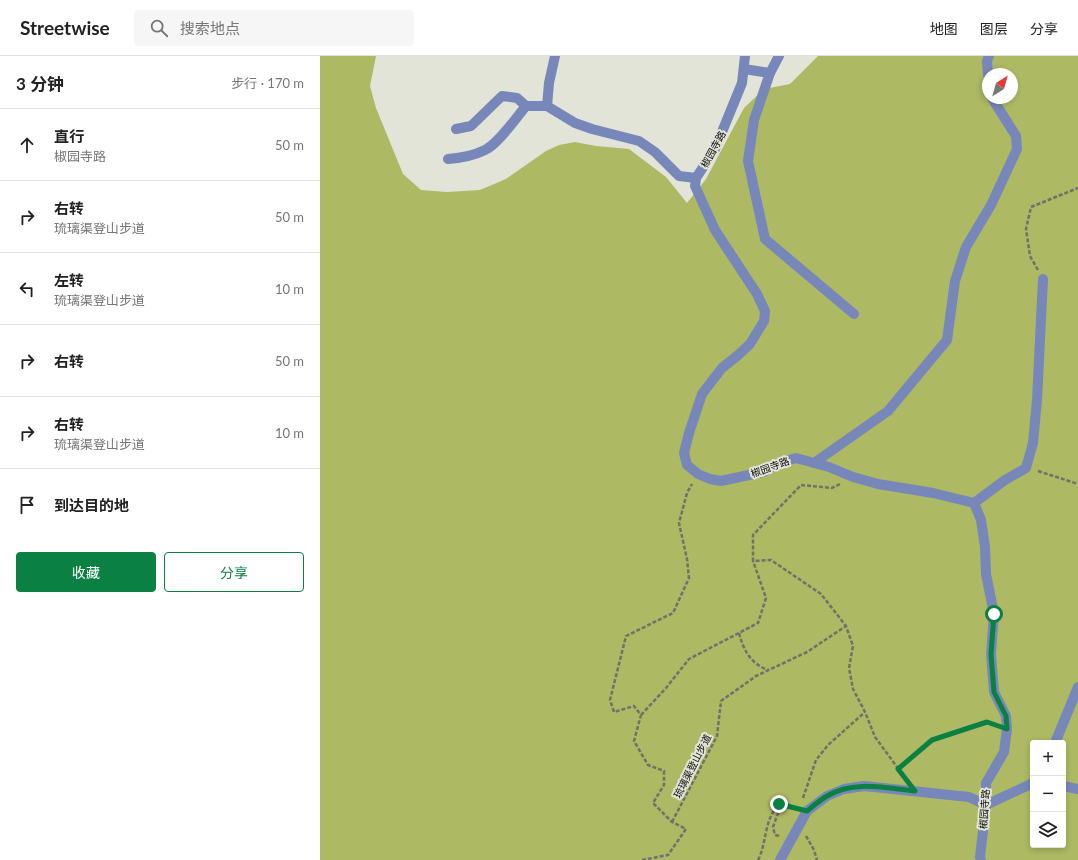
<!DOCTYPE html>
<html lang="zh">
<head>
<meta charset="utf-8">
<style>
	:root { --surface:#fff; --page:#f6f6f6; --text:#222; --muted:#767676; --line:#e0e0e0; --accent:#0b8043 }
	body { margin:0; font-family:Lato,"Noto Sans SC",sans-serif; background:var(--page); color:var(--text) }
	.controls { position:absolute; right:12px; bottom:12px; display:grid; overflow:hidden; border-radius:4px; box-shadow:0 2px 6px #0003 }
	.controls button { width:36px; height:36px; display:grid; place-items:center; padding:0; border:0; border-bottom:1px solid var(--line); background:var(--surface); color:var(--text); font:20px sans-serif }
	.compass { position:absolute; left:662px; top:12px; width:36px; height:36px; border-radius:50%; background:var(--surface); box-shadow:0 2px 6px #0003; rotate:37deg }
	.stop { position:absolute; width:12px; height:12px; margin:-9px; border:3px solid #0b8043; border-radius:50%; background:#fff }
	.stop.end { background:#0b8043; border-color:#fff; box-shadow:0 1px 4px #0008 }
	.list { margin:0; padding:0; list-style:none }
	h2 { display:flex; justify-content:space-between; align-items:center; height:52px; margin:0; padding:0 16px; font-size:17px }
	h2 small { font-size:13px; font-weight:400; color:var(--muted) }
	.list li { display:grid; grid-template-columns:26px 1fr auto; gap:12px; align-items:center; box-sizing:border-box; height:72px; padding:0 16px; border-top:1px solid var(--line) }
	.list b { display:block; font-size:15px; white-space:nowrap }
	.list p { margin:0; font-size:13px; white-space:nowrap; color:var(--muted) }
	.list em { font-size:13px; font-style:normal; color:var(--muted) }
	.actions { display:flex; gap:8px; padding:12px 16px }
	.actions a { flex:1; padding:9px 0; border:1px solid var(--accent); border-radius:4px; text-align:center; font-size:14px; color:var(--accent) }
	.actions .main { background:var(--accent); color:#fff }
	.icon { flex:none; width:22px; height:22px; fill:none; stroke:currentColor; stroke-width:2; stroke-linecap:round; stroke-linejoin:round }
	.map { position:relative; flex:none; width:758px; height:804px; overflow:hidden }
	header { display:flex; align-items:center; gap:24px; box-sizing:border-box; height:56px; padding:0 20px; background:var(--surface); border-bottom:1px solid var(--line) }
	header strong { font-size:19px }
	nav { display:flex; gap:22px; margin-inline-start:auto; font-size:14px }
	.search { width:280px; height:36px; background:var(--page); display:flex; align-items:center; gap:10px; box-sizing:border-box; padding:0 14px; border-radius:4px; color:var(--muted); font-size:15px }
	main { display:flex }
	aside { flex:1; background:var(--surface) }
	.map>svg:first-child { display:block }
</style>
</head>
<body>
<header>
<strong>Streetwise</strong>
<div class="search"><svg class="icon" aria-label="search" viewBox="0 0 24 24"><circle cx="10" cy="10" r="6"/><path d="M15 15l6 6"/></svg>搜索地点</div>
<nav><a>地图</a><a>图层</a><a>分享</a></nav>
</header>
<main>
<aside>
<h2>3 分钟<small>步行 · 170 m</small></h2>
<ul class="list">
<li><svg class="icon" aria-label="ahead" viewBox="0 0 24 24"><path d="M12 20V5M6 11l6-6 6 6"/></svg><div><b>直行</b><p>椒园寺路</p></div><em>50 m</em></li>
<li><svg class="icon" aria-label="right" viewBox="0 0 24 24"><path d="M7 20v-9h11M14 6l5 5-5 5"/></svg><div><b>右转</b><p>琉璃渠登山步道</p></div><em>50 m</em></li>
<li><svg class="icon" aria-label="left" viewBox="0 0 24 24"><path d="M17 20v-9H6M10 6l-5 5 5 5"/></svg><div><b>左转</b><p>琉璃渠登山步道</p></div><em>10 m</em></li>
<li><svg class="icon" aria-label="right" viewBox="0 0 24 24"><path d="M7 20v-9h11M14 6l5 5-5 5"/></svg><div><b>右转</b></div><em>50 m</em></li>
<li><svg class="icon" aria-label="right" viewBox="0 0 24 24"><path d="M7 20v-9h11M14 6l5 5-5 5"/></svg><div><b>右转</b><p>琉璃渠登山步道</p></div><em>10 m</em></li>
<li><svg class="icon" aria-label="arrive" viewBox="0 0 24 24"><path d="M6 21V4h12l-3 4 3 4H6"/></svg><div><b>到达目的地</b></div></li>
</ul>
<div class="actions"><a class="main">收藏</a><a>分享</a></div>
</aside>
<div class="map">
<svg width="758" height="804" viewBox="0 0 758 804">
	<rect width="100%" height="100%" fill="#e2e4d8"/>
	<path fill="#adb963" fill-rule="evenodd" d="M 0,0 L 56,0 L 50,30 L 56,52 L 83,118 L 101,134 L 127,136 L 160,134 L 186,123 L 226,95 L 239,89 L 255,86 L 276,90 L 309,93 L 346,121 L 367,147 L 386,123 L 424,52 L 444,33 L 470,28 L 498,0 L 758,0 L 758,804 L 0,804 ZM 668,18 L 692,18 L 692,42 L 668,42 ZM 713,687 L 743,687 L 743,789 L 713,789 Z"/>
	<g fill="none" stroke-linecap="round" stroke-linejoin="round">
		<g stroke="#70716a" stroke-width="2.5" stroke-dasharray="4 2" stroke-linecap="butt">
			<polyline points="718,214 710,200 706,173 711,151 758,132"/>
			<polyline points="718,415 758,428"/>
			<polyline points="520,428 512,432 481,429 433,479 433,505 451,504 501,538 526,570 533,590 529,612 533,633 545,656 555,681 585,722"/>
			<path d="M 419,577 C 424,595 430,607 448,614"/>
			<polyline points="321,659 346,632 369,603 438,567 446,542 433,505"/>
			<polyline points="578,713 612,684 667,666 675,669"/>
			<polyline points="483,742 496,704 508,689 545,656"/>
			<polyline points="352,766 397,680 401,645 436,620 487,596 526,570"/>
			<polyline points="459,780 455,779 453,771 461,749"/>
			<polyline points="486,780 494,794 497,804"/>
			<polyline points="322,804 348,799 366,773 352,766 333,747 344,729 344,715 328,709 314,685 321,659 314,650 294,656 290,644 306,580 353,557 369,522 367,503 359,467 367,437 372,428"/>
			<path d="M 438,804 C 447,787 444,762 459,749 L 475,753"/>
		</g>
		<g stroke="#7787b9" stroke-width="10">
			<polyline points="235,0 229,27 227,50 255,67 272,73 319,85 335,96 359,120 376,122"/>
			<polyline points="425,0 422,27 395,93 376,122 375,130 395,174 437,238 445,255 444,265 430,288 417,300 402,312 382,338 369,377 364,397 367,409 378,418 390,423 401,425 443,416 460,407 476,402 509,411 533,421 558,428 613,437 654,447 661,464 665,491 666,518 674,558 671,598 674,636 686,660 687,673 684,696 666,727 666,749 660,801 661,804"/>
			<polyline points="459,0 450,17 434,64 428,105 445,183 534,258"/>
			<polyline points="424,13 450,17"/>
			<polyline points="668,19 667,5 669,0"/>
			<polyline points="136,73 151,70 182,40 197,42 206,50 227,50"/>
			<path d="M 128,103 C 141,102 153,100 165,94 C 178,88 196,62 206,50"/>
			<polyline points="494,407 568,355 627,284 635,225 646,191 671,149 697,93 696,80 672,42"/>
			<polyline points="654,447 685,424 706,412 713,387 717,344 723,223"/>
			<polyline points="735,687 758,631"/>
			<polyline points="743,730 758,733"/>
			<polyline points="460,804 487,755 507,740 524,733 544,730 649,741 666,749 713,727"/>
		</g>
	</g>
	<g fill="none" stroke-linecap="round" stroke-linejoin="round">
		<path stroke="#0b8043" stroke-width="5" d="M 459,748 L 487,755 C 493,750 500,744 507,740 C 533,724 566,732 595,735 L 578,713 L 612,684 L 667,666 L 687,673 L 686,660 L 674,636 L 671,598 L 674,558"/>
	</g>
	<g text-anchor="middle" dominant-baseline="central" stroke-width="4" stroke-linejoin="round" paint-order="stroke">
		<g font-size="10" fill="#0d0e0a" stroke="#e2e4d8">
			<text transform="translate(393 93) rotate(-61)">椒园寺路</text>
			<text transform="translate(450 411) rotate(-20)">椒园寺路</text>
			<text transform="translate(372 710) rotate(-63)">琉璃渠登山步道</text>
			<text transform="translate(664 753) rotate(-86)">椒园寺路</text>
		</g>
	</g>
</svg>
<div class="controls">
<button>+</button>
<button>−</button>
<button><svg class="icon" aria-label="layers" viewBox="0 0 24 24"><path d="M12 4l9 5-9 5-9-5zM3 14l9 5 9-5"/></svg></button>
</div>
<svg class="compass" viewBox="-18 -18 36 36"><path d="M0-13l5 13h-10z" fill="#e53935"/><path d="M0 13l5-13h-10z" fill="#767676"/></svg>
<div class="stop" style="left:674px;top:558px"></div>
<div class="stop end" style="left:459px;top:748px"></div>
</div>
</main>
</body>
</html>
